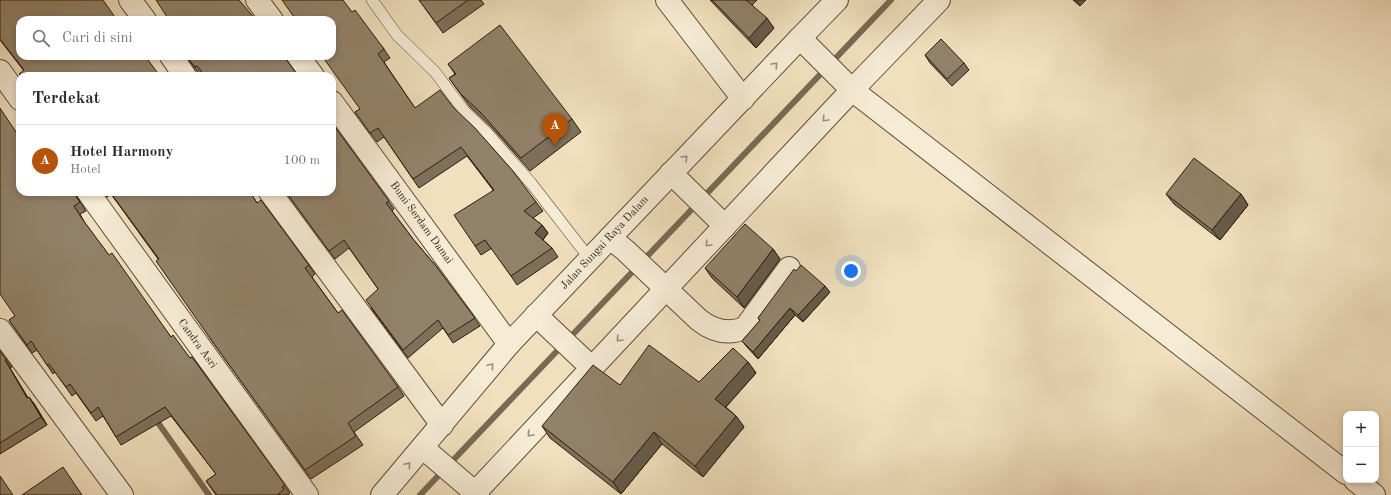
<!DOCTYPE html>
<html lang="id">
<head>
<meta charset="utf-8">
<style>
	:root { --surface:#fff; --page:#f7f7f7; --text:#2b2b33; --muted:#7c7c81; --line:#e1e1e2; --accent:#b45309 }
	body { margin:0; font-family:"Old Standard TT",serif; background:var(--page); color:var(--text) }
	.controls { position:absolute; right:12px; bottom:12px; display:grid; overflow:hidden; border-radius:8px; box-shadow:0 2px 6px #0003 }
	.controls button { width:36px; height:36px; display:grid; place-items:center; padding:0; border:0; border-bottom:1px solid var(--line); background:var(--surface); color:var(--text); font:20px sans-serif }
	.you { position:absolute; left:851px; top:271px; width:14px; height:14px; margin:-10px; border:3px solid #fff; border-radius:50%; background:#1a73e8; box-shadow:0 0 0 6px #1a73e833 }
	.badge { display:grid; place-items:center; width:26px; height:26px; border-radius:50%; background:var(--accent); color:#fff; font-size:13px; font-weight:700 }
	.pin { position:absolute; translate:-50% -33px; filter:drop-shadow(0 1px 2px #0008) }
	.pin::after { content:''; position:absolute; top:21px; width:14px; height:12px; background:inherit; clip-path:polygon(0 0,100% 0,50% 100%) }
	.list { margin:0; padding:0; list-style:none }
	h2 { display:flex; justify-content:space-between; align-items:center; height:52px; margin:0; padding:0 16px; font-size:17px }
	h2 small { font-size:13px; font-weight:400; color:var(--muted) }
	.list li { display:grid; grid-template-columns:26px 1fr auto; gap:12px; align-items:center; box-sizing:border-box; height:72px; padding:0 16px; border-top:1px solid var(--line) }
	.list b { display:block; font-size:15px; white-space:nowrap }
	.list p { margin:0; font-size:13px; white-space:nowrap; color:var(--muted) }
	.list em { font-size:13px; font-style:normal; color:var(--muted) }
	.icon { flex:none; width:22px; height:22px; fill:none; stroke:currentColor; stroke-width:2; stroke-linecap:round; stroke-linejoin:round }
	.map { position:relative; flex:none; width:1391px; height:495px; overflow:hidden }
	.search { position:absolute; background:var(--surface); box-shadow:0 2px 6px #0003; left:16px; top:16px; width:320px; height:44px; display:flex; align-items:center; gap:10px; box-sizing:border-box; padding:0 14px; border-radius:12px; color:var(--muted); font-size:15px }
	.panel { position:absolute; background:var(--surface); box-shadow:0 2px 6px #0003; left:16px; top:72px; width:320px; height:124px; border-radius:12px }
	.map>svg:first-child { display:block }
</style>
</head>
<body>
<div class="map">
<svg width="1391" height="495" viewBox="0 0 1391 495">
	<rect width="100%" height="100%" fill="#f1e0be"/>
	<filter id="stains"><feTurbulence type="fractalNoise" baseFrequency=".005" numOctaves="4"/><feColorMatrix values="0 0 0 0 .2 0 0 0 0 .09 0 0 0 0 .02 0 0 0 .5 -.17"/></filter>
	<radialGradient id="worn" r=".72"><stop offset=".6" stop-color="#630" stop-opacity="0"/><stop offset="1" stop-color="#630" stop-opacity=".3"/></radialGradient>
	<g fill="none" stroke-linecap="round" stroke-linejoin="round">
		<g stroke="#7a6954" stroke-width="6">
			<polyline points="154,417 209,495"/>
			<polyline points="420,495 891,0"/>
		</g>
		<defs>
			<polyline id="service" points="372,0 397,35 435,72 465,112 486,132 531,183 590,259"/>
			<g id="minor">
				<polyline points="130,0 145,20"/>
				<polyline points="257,0 272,20"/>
				<polyline points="667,0 743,99"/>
				<polyline points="800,38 837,0"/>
				<polyline points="171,56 185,76"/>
				<polyline points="298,56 313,76"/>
				<polyline points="0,71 20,99"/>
				<polyline points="852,90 939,0"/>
				<polyline points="332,102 509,344"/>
				<polyline points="671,173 725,226"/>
				<polyline points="88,192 307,495"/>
				<polyline points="270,192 442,425"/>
				<path d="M 610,238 L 625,250 L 699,320 C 713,331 728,335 745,328 L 789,268"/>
				<polyline points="536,315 592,368"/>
				<polyline points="0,330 122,495"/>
				<polyline points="423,448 478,495"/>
			</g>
			<g id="tertiary">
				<polyline points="1355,480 1374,495"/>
				<polyline points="382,495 509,344 800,38 852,90 1346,473"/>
				<polyline points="473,495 852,90"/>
			</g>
		</defs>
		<use href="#service" stroke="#5d4d3a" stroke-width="12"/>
		<use href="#minor" stroke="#5d4d3a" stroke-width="24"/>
		<use href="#tertiary" stroke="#5d4d3a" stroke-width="24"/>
		<use href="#service" stroke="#f6ebd5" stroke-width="11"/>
		<use href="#minor" stroke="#f6ebd5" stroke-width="22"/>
		<use href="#tertiary" stroke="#f6ebd5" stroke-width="22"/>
	</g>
	<g fill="#7e705b" stroke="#2c1c0e">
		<polygon points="0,0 117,20 145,56 24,71 0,40"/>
		<polygon points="419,0 481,0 484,4 443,33"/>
		<polygon points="710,0 757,0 752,5 774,28 756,48"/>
		<polygon points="1073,0 1086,0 1080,6"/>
		<polygon points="352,12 384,49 390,58 384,62 415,108 453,107 536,202 543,211 533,218 542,225 548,233 543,240 552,248 558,257 517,285 492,248 481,255 475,246 493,190 467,156 419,188 384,137 377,142 355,112 360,109"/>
		<polygon points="925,55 964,63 969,70 952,86 930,63"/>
		<polygon points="186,56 298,76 204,76 202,74 200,75"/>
		<polygon points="448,64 572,119 581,132 530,171 491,127 470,107 449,78 455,74"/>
		<polygon points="332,123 394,209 392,211 413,239 436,266 480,326 453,343 443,328 408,358 371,308 378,289 349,248 335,259 286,192"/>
		<polygon points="20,192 62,194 74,192 86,211 80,214 86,225 171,337 190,358 192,357 290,493 288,495 216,495 206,481 216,474 171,416 121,445 116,437 103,416 96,421 76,393 72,396 55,372 53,374 37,350 32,353 9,320 15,316"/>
		<polygon points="103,192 250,192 257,203 309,265 315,274 312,277 338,313 398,387 404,396 354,432 363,445 311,479 212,341 158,259 111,194 107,197"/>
		<polygon points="1166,194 1241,194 1248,205 1220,240 1174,204"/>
		<polygon points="773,249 780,259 744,308 712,278 705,268"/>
		<polygon points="796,271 830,292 803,322 795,315 758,359 747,347 742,341 760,321 758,318"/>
		<polygon points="0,351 12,367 10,368 28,398 29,397 35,405 47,425 0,454"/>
		<polygon points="748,362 756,373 726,407 736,416 744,427 703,477 662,444 621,494 550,438 542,426 620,385 699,382"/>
	</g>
	<g fill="#665b4a" stroke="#2c1c0e">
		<polygon points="1076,0 1086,0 1080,6"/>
		<polygon points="767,18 774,28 756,48 749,38"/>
		<polygon points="1241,194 1248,205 1220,240 1212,230"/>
		<polygon points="542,225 548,233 541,242 535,233"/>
		<polygon points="773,249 780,259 744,308 737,297"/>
		<polygon points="825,286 830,292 803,322 798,315"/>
		<polygon points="790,308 795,315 758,359 753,352"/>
		<polygon points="5,360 10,368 33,406 27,398"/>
		<polygon points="748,362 756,373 723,410 715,399"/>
		<polygon points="29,397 35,405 47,425 41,417"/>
		<polygon points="736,416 744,427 703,477 695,466"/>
		<polygon points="654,432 662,444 621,494 613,482"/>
	</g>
	<g fill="#92826a" stroke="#2c1c0e">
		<polygon points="0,0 103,0 117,20 20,20 20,56 145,56 160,76 21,76 19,74 24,70 0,39"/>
		<polygon points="156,0 239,0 256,20 169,20"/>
		<polygon points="282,0 343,0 352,12 355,10 384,49 378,54 415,108 440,90 453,107 475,128 513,171 536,202 524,211 542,225 535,233 552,248 511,276 485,240 475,246 454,215 494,190 461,147 413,179 378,128 370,133 355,112 360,109 322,56 332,56 332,20 296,20"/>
		<polygon points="419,0 468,0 436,23"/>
		<polygon points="712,0 746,0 767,18 749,38"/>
		<polygon points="500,25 572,119 521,158 482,114 461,94 449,78 456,74 448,64"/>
		<polygon points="941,39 964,63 947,79 925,55"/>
		<polygon points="186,56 284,56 298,76 205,76 197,66 195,67"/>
		<polygon points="0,108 20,138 20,192 60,192 62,194 65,192 73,192 80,202 74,206 83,220 109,255 112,253 171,337 173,335 190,358 192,357 285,485 282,487 284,489 277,495 217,495 206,481 216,474 165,407 116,437 98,407 91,413 70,384 66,387 49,364 47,365 31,341 27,345 9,320 15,316 0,294"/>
		<polygon points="332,123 389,201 386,203 413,239 436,266 475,318 448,335 438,320 403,350 366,300 378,289 344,240 329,251 286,192 332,192"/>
		<polygon points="1194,158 1241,194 1212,230 1166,194"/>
		<polygon points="110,192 250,192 257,203 261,200 309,265 305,268 338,313 342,310 398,387 348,423 356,436 305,470 212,341 156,261 159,259"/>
		<polygon points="745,224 773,249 737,297 705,268"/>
		<polygon points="801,265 825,286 798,315 790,308 753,352 742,341 760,320 758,318 794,269 796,271"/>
		<polygon points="649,345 699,382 733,348 748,362 715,399 736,416 695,466 654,432 613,482 542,426 593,365 620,385"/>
		<polygon points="0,351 6,359 5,360 27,398 29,397 41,417 0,443"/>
		<polygon points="63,467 82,495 22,495"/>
		<polygon points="0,476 13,495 0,495"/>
	</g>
	<defs><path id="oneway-chevron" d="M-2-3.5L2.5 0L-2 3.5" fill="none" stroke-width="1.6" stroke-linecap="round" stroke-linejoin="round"/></defs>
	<g stroke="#9b8e7b">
		<use href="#oneway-chevron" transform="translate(775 65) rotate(-47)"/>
		<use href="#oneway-chevron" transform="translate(825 119) rotate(133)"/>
		<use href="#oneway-chevron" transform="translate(685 158) rotate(-46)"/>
		<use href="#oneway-chevron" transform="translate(708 244) rotate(133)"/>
		<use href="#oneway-chevron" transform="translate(619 339) rotate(133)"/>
		<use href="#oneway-chevron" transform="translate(491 366) rotate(-50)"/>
		<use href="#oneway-chevron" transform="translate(530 434) rotate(133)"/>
		<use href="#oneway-chevron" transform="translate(408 465) rotate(-49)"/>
	</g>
	<g text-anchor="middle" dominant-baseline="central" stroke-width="3" stroke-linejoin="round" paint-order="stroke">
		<g font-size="11" fill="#2c1c0e" stroke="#f6ebd5">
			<text transform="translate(421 223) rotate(54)">Bumi Serdam Damai</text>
			<text transform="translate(605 243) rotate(-47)">Jalan Sungai Raya Dalam</text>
			<text transform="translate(197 344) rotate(54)">Candra Asri</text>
		</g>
	</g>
	<rect width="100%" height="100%" filter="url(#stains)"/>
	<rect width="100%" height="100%" fill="url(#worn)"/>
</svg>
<div class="controls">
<button>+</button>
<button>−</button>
</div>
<div class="you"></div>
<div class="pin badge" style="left:555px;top:146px">A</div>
<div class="search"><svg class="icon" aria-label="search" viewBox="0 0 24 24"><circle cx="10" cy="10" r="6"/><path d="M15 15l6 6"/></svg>Cari di sini</div>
<section class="panel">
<h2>Terdekat<small></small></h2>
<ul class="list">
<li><span class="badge">A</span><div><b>Hotel Harmony</b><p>Hotel</p></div><em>100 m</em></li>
</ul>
</section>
</div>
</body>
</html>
